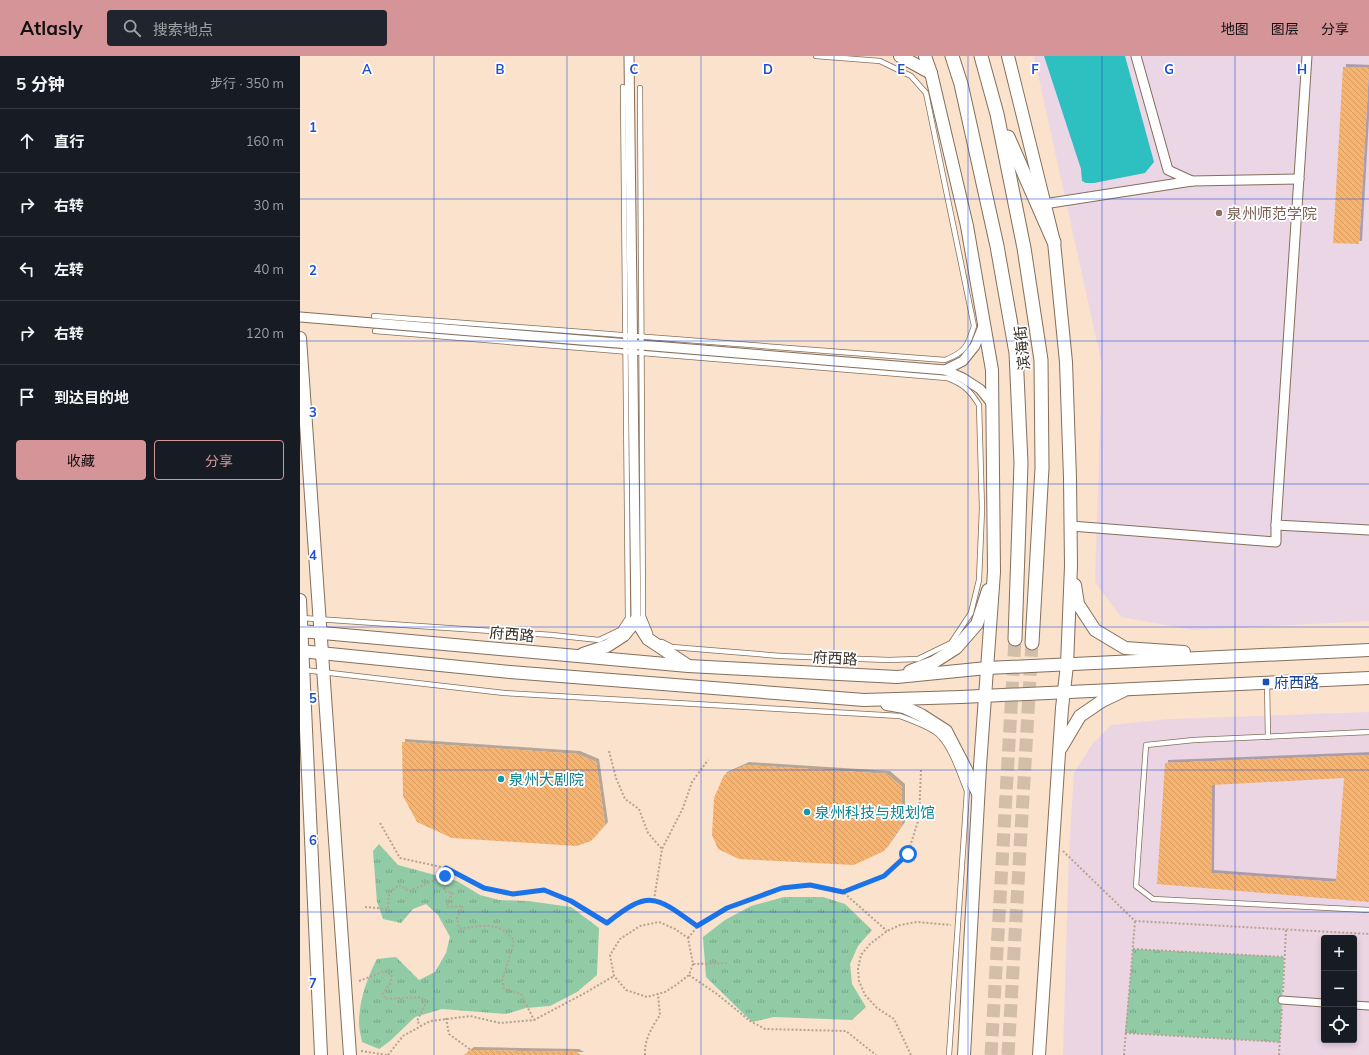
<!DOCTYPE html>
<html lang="zh">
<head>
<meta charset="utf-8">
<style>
	:root { --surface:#171b24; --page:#20242c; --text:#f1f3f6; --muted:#9ea1a6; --line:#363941; --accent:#d59497 }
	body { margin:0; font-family:Mulish,"Noto Sans SC",sans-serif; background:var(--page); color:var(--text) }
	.controls { position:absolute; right:12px; bottom:12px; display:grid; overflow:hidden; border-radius:4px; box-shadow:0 2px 6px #0003 }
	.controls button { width:36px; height:36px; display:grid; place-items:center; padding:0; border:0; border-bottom:1px solid var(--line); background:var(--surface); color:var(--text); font:20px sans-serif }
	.stop { position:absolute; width:12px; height:12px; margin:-9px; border:3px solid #1a73e8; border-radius:50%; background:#fff }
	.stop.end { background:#1a73e8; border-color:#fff; box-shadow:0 1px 4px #0008 }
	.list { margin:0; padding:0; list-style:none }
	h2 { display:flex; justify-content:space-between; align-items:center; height:52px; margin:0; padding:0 16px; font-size:17px }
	h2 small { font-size:13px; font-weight:400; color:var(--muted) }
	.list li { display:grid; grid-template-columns:26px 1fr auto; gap:12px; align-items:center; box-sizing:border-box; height:64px; padding:0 16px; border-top:1px solid var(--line) }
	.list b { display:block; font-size:15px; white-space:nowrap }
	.list em { font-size:13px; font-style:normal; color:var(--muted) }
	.actions { display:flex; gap:8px; padding:12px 16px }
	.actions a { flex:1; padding:9px 0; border:1px solid var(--accent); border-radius:4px; text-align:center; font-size:14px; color:var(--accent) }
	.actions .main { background:var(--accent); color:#111 }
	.icon { flex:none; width:22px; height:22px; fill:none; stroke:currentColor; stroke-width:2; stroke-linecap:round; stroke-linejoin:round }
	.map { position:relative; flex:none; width:1069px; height:999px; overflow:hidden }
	header { display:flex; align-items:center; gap:24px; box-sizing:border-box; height:56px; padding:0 20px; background:var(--accent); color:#111 }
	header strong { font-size:19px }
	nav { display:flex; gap:22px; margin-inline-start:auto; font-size:14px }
	.search { width:280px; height:36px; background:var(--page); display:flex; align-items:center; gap:10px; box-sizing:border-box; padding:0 14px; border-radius:4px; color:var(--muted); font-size:15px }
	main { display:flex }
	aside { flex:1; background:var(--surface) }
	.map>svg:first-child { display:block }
</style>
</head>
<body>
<header>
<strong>Atlasly</strong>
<div class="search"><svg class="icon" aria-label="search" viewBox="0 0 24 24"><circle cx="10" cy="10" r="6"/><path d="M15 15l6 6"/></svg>搜索地点</div>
<nav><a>地图</a><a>图层</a><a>分享</a></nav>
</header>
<main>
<aside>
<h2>5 分钟<small>步行 · 350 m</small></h2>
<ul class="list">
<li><svg class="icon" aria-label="ahead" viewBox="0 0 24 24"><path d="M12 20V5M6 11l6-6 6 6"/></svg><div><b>直行</b></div><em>160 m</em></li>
<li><svg class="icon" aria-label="right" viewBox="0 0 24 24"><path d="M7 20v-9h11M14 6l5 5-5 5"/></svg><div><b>右转</b></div><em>30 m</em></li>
<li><svg class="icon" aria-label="left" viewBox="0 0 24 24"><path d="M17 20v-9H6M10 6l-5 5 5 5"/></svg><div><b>左转</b></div><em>40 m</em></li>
<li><svg class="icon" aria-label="right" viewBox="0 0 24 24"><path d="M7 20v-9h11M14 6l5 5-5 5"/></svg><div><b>右转</b></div><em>120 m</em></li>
<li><svg class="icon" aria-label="arrive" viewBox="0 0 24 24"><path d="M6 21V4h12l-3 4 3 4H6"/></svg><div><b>到达目的地</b></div></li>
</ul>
<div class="actions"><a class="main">收藏</a><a>分享</a></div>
</aside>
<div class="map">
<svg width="1069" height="999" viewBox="0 0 1069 999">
	<defs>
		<pattern id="grass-tufts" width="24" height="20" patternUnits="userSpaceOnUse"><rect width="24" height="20" fill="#90cba5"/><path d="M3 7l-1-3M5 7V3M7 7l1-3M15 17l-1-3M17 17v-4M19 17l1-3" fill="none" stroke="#76a586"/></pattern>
		<pattern id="building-back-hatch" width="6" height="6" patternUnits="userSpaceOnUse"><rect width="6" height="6" fill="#f7b370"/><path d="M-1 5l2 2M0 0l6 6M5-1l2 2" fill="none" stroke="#d49a61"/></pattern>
		<filter id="shadow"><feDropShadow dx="3" dy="-3" stdDeviation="0" flood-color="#0004"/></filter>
	</defs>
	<rect width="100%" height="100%" fill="#fae2cc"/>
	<path fill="#ebd5e3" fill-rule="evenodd" d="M 1069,656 L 1069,999 L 763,999 L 769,796 L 774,717 L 791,690 L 811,669 L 869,663 ZM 1024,882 L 1054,882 L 1054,984 L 1024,984 Z"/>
	<polygon fill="#ead6e4" points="734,0 1069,0 1069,565 894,574 821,561 795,526 802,309"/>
	<g fill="url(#grass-tufts)">
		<path d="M 79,788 L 98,809 L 157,825 L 180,839 L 199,844 L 228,845 L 271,851 L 299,872 L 297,919 L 277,936 L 250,950 L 226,952 L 206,958 L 142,953 L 115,961 L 90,985 L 79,993 L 62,986 C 61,980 59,973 59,967 C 59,945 67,922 77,903 L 96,901 L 119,924 L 135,916 L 146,897 L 150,881 L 138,859 L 126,848 L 113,853 L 101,867 L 83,863 L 77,846 L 73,795 Z"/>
		<polygon points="484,841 523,841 545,848 572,874 558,890 550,908 552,928 566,951 552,964 474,961 452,966 406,921 403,881 425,864 451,850"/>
		<polygon points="833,893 984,901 980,986 825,977"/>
	</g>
	<polygon fill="#2ebfc0" points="744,0 825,0 854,106 845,117 794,127 786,127 782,125 781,113"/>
	<g fill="url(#building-back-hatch)" fill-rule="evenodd" filter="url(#shadow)">
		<polygon points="1043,11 1069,12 1059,188 1033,187"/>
		<polygon points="102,686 277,698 296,706 305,769 291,785 277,790 152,782 117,766 103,740"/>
		<path d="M 1069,699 L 1069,846 L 857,828 L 865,707 ZM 1044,722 L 1036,826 L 911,817 L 912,729 Z"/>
		<polygon points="446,709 587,718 602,731 602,769 584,795 554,809 439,803 418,793 412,779 414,742 424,719"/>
		<polygon points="171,994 276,996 281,999 164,999"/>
	</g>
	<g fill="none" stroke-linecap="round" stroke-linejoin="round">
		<g stroke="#d3beaa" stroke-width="13" stroke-dasharray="13 6" stroke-linecap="butt">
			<polyline points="691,999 715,583"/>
			<polyline points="708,999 732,587"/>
		</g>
		<defs>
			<g id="service">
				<polyline points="340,32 343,560 350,577"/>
				<path d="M 74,260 L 645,304 C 665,296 668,290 674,270 L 626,37 L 611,20 L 580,5 L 516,0"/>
				<path d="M 75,275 L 647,322 C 663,328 670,334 679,349 L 682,453 L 679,524 L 671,557 L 651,587 L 618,603 L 589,604 L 481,600 L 372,591 L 362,586"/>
				<polyline points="2,562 252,579 299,584 320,574 328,562 323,31"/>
				<path d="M 4,614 L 204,637 L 600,660 C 611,664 634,672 641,681 C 653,695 660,718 667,735 L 649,999"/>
				<polyline points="967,628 968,681"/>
				<polyline points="1069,676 894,684 846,689 836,830 853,843 1069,854"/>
			</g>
			<g id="pedestrian">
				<polyline points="982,944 1024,947"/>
				<polyline points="1054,949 1069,950"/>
			</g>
			<g id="minor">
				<polyline points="329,0 336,564"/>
				<polyline points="836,0 868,114 892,125 999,123"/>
				<polyline points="1007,0 976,469 1069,474"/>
				<polyline points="744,148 892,125"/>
				<polyline points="0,261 645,314"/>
				<polyline points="684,268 675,290 663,305 645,314 663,322 680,333 692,348"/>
				<polyline points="771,470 976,486 976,469"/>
			</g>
			<g id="tertiary">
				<polyline points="600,0 631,17"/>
				<polyline points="625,0 631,17 667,170 692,314 694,516 680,710 664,999"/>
				<polyline points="708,0 754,186 766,306 770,422 771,510 767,609 762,652 739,999"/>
				<polyline points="0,282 50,999"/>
				<polyline points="775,529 778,548 795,574 825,592 884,596"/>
				<polyline points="0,544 21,999"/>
				<polyline points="0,575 388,610 597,621 687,612 1069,594"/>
				<polyline points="0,595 210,616 564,644 661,641 1069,622"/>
				<polyline points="283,598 307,590 324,579 336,564 348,583 387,609"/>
				<polyline points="610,615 634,606 656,592 677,568 688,534"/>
				<polyline points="587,648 604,651 621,659 646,675 678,737"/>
				<polyline points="761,692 780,660 802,645 823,635"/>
			</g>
			<g id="secondary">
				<polyline points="652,0 661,28 697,190 716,297 721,407 715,583"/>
				<polyline points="681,0 697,58 724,192 741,304 742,412 732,587"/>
				<polyline points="708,81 754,186"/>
			</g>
		</defs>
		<use href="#service" stroke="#846f5b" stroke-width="6"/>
		<use href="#pedestrian" stroke="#846f5b" stroke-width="9"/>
		<use href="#minor" stroke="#846f5b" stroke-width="11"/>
		<use href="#tertiary" stroke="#846f5b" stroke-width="14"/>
		<use href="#secondary" stroke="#846f5b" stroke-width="15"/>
		<g stroke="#b6a392" stroke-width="2" stroke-dasharray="2 2" stroke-linecap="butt">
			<polyline points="309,695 316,722 325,743 339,753 348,777 362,793"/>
			<path d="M 80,767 L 100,802 L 146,812 L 184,832 L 213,838 L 244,834 L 271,845 L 307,867 C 350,833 356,840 397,871"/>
			<polyline points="763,795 835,865 1069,878"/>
			<path d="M 146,812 L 144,835 L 153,837 L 148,845 L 147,851 L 163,850 L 157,862 L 159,872 C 174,873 190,865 204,875 C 208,877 211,881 214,884 L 210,900 L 202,924 L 204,933 L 221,938 L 234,964"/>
			<polyline points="543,836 584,820 608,797 619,762 621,714"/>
			<polyline points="354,844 362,793 383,752 392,726 408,704"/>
			<polyline points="65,851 88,853 89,837 99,829 109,835 145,820"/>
			<polyline points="388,882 397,871 427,851 482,832 510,829 543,836 587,875"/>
			<polyline points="833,893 984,901"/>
			<polyline points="393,908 389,919 376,929 365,936 347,941 326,934 314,920 310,899 320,883 340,870 359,866 375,873 388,882 393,908 428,907"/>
			<polyline points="389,919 417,938 450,965 465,973 546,975 576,999"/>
			<polyline points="59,925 85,915 92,919 90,928 83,937 85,943 121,941 126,947 117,965 121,970"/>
			<polyline points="983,936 986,874"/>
			<polyline points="146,962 149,978 171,994"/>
			<polyline points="825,977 980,986"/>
			<polyline points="61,995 87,999"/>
			<polyline points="88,999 103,980 130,965 170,960 200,967 234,964 285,937 314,920"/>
			<path d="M 345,999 C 344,984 352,971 360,959 L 358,938"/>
			<polyline points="611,999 594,963 577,952 565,939 559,925 558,912 561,899 570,888 587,875 600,869 617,866 651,869"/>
			<polyline points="824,999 835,865"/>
			<polyline points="979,999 982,951"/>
		</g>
		<use href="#service" stroke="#fff" stroke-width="4.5"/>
		<use href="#pedestrian" stroke="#fff" stroke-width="7"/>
		<use href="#minor" stroke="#fff" stroke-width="9"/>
		<use href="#tertiary" stroke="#fff" stroke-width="12"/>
		<use href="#secondary" stroke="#fff" stroke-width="13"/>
	</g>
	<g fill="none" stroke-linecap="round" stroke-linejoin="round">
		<path stroke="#1a73e8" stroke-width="5" d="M 145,820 L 146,812 L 184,832 L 213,838 L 244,834 L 271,845 L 307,867 C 349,833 356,840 397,870 L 427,852 L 482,832 L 510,829 L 543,836 L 584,820 L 608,798"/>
	</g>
	<path fill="none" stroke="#1d4ed8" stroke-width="1" stroke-opacity="0.55" d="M 134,0 L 134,999M 267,0 L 267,999M 401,0 L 401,999M 534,0 L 534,999M 668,0 L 668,999M 802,0 L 802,999M 935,0 L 935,999M 0,143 L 1069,143M 0,285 L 1069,285M 0,428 L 1069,428M 0,571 L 1069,571M 0,714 L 1069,714M 0,856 L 1069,856"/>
	<circle fill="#8d6e63" stroke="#fff" stroke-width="1.5" cx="919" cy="157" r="4"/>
	<rect fill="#1a4fb4" stroke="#fff" stroke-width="1.5" x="962" y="622" width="8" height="8" rx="2"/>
	<g fill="#0f9aa8" stroke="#fff" stroke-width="1.5">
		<circle cx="201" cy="723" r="4"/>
		<circle cx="507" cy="756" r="4"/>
	</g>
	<g text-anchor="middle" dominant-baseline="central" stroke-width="3.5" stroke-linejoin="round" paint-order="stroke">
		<g font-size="15" fill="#785e54" stroke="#fff" text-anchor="start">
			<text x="927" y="157">泉州师范学院</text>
		</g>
		<g font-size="15" fill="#362d24" stroke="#fff">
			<text transform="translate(722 292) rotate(-96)">滨海街</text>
			<text transform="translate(212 578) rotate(5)">府西路</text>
			<text transform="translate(535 602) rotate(3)">府西路</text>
		</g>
		<g font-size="15" fill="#164399" stroke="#fff" text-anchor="start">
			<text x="974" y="626">府西路</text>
		</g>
		<g font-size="15" fill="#0d838f" stroke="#fff" text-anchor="start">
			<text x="209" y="723">泉州大剧院</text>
			<text x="515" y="756">泉州科技与规划馆</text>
		</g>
	</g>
	<g font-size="13" text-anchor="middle" font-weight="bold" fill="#1d4ed8" stroke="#fff" stroke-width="3.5" stroke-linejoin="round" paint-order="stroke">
		<text x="67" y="18">A</text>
		<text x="200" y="18">B</text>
		<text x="334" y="18">C</text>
		<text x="468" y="18">D</text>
		<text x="601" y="18">E</text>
		<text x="735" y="18">F</text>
		<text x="869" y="18">G</text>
		<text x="1002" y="18">H</text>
		<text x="13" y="76">1</text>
		<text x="13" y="219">2</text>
		<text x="13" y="361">3</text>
		<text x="13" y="504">4</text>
		<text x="13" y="647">5</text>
		<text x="13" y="789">6</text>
		<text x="13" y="932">7</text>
	</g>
</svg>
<div class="controls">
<button>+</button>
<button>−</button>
<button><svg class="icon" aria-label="locate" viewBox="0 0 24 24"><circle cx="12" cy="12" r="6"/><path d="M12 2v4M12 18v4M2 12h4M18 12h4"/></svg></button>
</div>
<div class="stop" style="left:608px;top:798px"></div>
<div class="stop end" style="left:145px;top:820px"></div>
</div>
</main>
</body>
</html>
